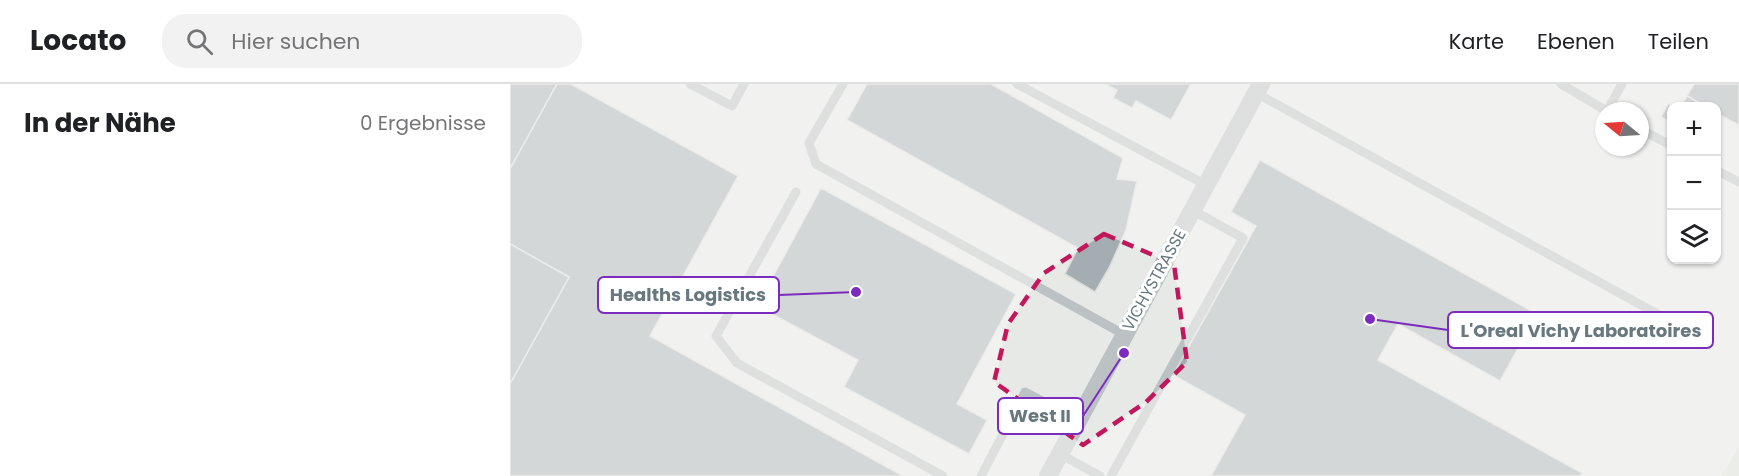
<!DOCTYPE html>
<html lang="de">
<head>
<meta charset="utf-8">
<style>
	:root { --surface:#fff; --page:#f2f2f2; --text:#202124; --muted:#757577; --line:#e0e0e0 }
	body { margin:0; font-family:Poppins,sans-serif; background:var(--page); color:var(--text) }
	.controls { position:absolute; right:18px; top:18px; display:grid; overflow:hidden; border-radius:12px; box-shadow:0 2px 4px #0004 }
	.controls button { width:54px; height:54px; display:grid; place-items:center; padding:0; border:0; border-bottom:2px solid var(--line); background:var(--surface); color:var(--text); font:30px sans-serif }
	.compass { position:absolute; left:1085px; top:18px; width:54px; height:54px; border-radius:50%; background:var(--surface); box-shadow:0 2px 4px #0004; rotate:288deg }
	.list { margin:0; padding:0; list-style:none }
	h2 { display:flex; justify-content:space-between; align-items:center; height:78px; margin:0; padding:0 24px; font-size:26px }
	h2 small { font-size:20px; font-weight:400; color:var(--muted) }
	.icon { flex:none; width:33px; height:33px; fill:none; stroke:currentColor; stroke-width:2; stroke-linecap:round; stroke-linejoin:round }
	.map { position:relative; flex:none; width:1229px; height:392px; overflow:hidden }
	header { display:flex; align-items:center; gap:36px; box-sizing:border-box; height:84px; padding:0 30px; background:var(--surface); border-bottom:2px solid var(--line) }
	header strong { font-size:28px }
	nav { display:flex; gap:33px; margin-inline-start:auto; font-size:21px }
	.search { width:420px; height:54px; background:var(--page); display:flex; align-items:center; gap:15px; box-sizing:border-box; padding:0 21px; border-radius:24px; color:var(--muted); font-size:22px }
	main { display:flex }
	aside { flex:1; background:var(--surface) }
	.map>svg:first-child { display:block }
</style>
</head>
<body>
<header>
<strong>Locato</strong>
<div class="search"><svg class="icon" aria-label="search" viewBox="0 0 24 24"><circle cx="10" cy="10" r="6"/><path d="M15 15l6 6"/></svg>Hier suchen</div>
<nav><a>Karte</a><a>Ebenen</a><a>Teilen</a></nav>
</header>
<main>
<aside>
<h2>In der Nähe<small>0 Ergebnisse</small></h2>
<ul class="list">
</ul>
</aside>
<div class="map">
<svg width="1229" height="392" viewBox="0 0 1229 392">
	<rect width="100%" height="100%" fill="#f9f9f7"/>
	<path fill="#e7e9e7" fill-rule="evenodd" d="M 0,0 L 1229,0 L 1229,363 L 1211,392 L 0,392 ZM 1162,22 L 1206,22 L 1206,176 L 1162,176 ZM 1094,27 L 1130,27 L 1130,63 L 1094,63 Z"/>
	<polygon fill="#daddd7" points="1229,363 1229,392 1211,392"/>
	<g fill="#a4aeb2" stroke="#dbdbd9" stroke-width="1.5">
		<polygon points="0,0 47,0 0,85"/>
		<polygon points="47,0 61,0 228,92 140,252 393,392 0,392 0,300 59,193 0,160 0,85"/>
		<polygon points="357,0 481,0 613,74 607,95 627,97 616,146 599,184 585,208 555,190 568,164 337,36"/>
		<polygon points="595,0 681,0 661,36 626,17 622,24 603,14 607,6"/>
		<polygon points="1184,0 1229,0 1229,41 1206,29 1206,22 1195,22 1177,12"/>
		<polygon points="1177,12 1195,22 1171,22"/>
		<polygon points="1158,20 1163,22 1162,39 1151,33"/>
		<polygon points="750,76 1027,230 990,297 888,240 868,276 1072,389 1070,392 701,392 735,331 663,291 746,142 721,128"/>
		<polygon points="311,104 506,210 447,320 477,336 459,370 334,303 348,276 247,222"/>
		<polygon points="0,160 59,193 0,300"/>
	</g>
	<g fill="none" stroke-linecap="round" stroke-linejoin="round">
		<g stroke="#bcc2c4" stroke-width="9">
			<polyline points="180,0 222,22 234,0"/>
			<polyline points="333,0 299,59 306,80 615,251"/>
			<polyline points="507,0 696,101"/>
			<polyline points="1051,0 1097,27"/>
			<polyline points="746,9 1151,232"/>
			<polyline points="1097,27 1112,0"/>
			<polyline points="1130,45 1162,62"/>
			<polyline points="1206,86 1229,98"/>
			<polyline points="286,108 206,252 227,279 433,392"/>
			<polyline points="550,370 590,392"/>
			<polyline points="471,392 515,308 568,336"/>
			<polyline points="601,392 733,154 682,126"/>
		</g>
		<polyline stroke="#bcc2c4" stroke-width="18" points="538,392 751,0"/>
	</g>
	<path d="M0 0H1229V392H0ZM 594,150 L 664,180 L 677,278 L 636,318 L 573,361 L 484,298 L 498,240 L 534,189 Z" fill="#f9f9f7" fill-opacity=".55" fill-rule="evenodd"/>
	<path fill="none" stroke="#c2185b" stroke-width="4.5" stroke-dasharray="12 8" stroke-linejoin="round" d="M 594,150 L 664,180 L 677,278 L 636,318 L 573,361 L 484,298 L 498,240 L 534,189 Z"/>
	<g text-anchor="middle" dominant-baseline="central" stroke-width="6" stroke-linejoin="round" paint-order="stroke">
		<g font-size="16" fill="#67787f" stroke="#fff">
			<text transform="translate(644 196) rotate(-61)">VICHYSTRASSE</text>
		</g>
	</g>
	<path fill="none" stroke="#7b2cbf" stroke-width="2" d="M346 208L269 211M860 235L938 246M614 269L573 332"/>
	<g fill="#7b2cbf" stroke="#fff" stroke-width="2">
		<circle cx="346" cy="208" r="6"/>
		<circle cx="860" cy="235" r="6"/>
		<circle cx="614" cy="269" r="6"/>
	</g>
	<g fill="#fff" stroke="#7b2cbf" stroke-width="2">
		<rect x="88" y="193" width="181" height="36" rx="6"/>
		<rect x="938" y="228" width="265" height="36" rx="6"/>
		<rect x="488" y="314" width="85" height="36" rx="6"/>
	</g>
	<g font-size="18" text-anchor="middle" font-weight="bold" fill="#67787f">
		<text x="178" y="217">Healths Logistics</text>
		<text x="1071" y="253">L'Oreal Vichy Laboratoires</text>
		<text x="530" y="338">West II</text>
	</g>
</svg>
<div class="controls">
<button>+</button>
<button>−</button>
<button><svg class="icon" aria-label="layers" viewBox="0 0 24 24"><path d="M12 4l9 5-9 5-9-5zM3 14l9 5 9-5"/></svg></button>
</div>
<svg class="compass" viewBox="-18 -18 36 36"><path d="M0-13l5 13h-10z" fill="#e53935"/><path d="M0 13l5-13h-10z" fill="#757577"/></svg>
</div>
</main>
</body>
</html>
